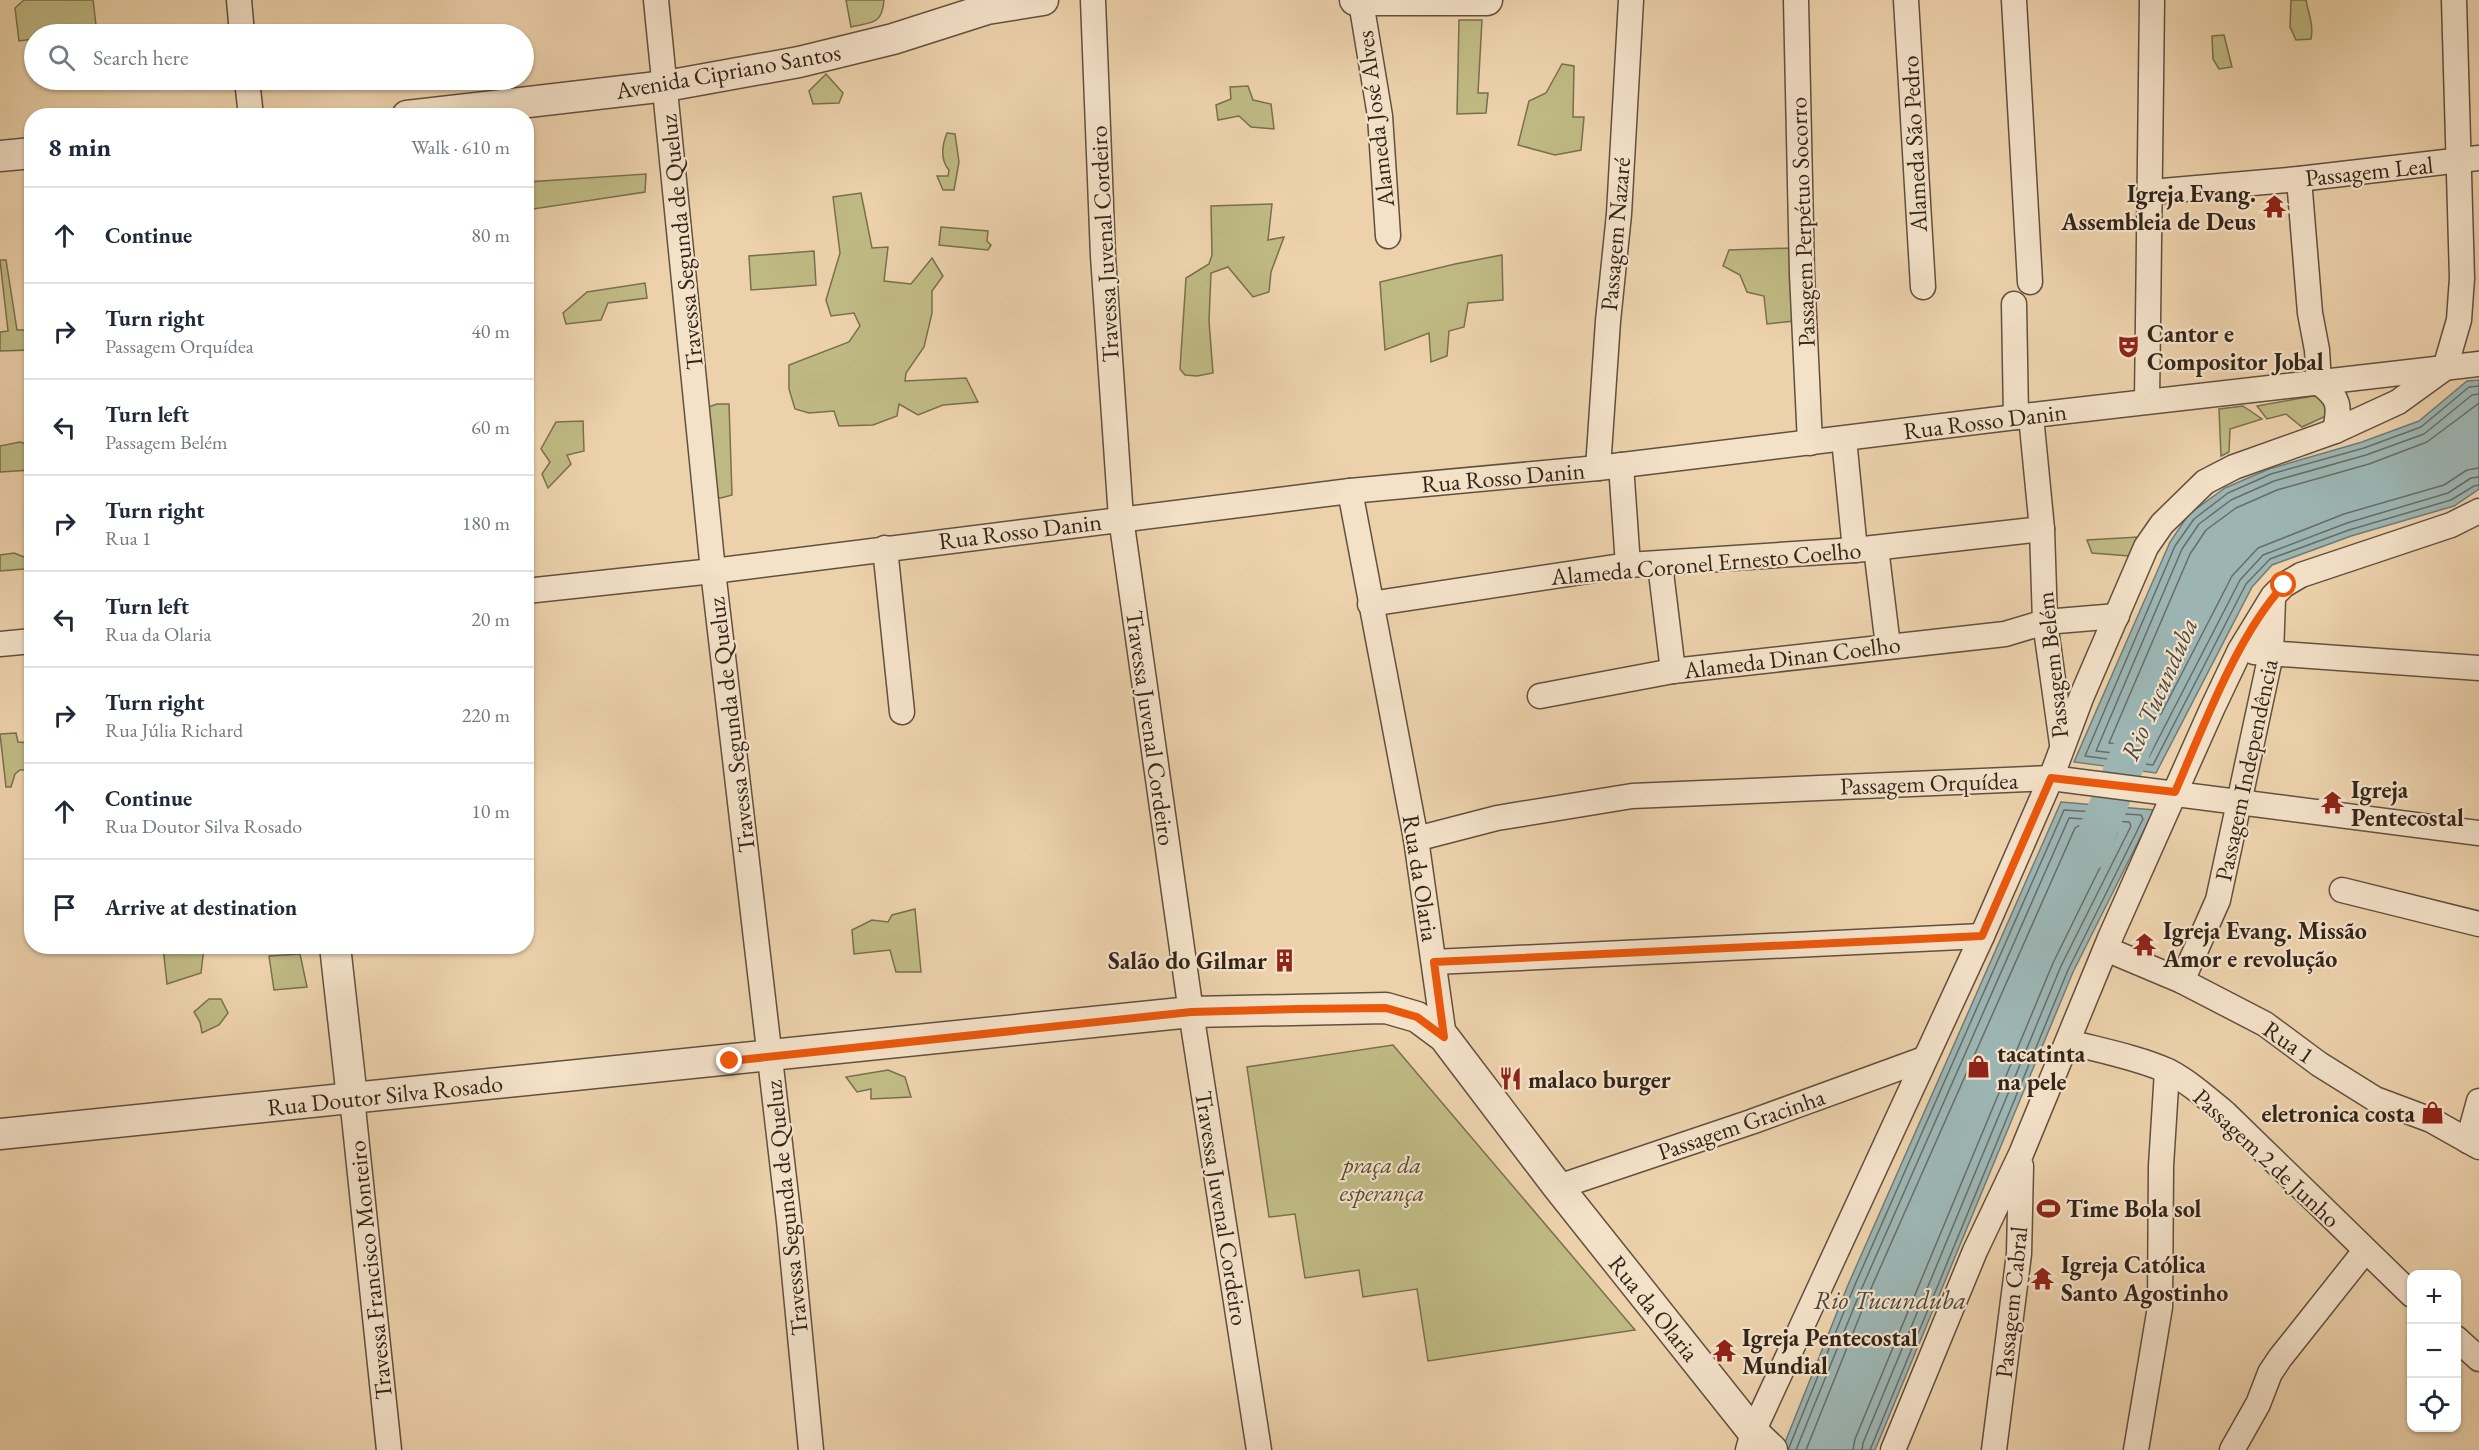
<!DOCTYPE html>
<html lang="en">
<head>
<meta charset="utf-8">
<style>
	:root { --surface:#fff; --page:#f6f6f7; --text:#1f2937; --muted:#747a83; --line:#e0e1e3 }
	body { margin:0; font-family:"EB Garamond",serif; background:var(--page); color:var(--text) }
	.controls { position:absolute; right:18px; bottom:18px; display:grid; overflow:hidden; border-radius:12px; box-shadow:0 2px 4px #0004 }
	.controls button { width:54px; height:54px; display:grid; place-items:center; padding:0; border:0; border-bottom:2px solid var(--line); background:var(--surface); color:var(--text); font:30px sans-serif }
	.stop { position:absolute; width:18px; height:18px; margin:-14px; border:4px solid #ea580c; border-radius:50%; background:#fff }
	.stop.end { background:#ea580c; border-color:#fff; box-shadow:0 2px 6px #0008 }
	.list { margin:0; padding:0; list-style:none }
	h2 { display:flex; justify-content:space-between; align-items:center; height:78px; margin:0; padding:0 24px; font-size:26px }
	h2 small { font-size:20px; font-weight:400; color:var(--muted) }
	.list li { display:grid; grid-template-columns:39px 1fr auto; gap:18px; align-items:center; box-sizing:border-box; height:96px; padding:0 24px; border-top:2px solid var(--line) }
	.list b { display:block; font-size:22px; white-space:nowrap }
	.list p { margin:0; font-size:20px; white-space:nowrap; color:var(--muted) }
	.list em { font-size:20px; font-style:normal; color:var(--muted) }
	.icon { flex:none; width:33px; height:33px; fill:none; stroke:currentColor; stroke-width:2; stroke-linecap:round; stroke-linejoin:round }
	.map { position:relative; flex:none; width:2479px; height:1450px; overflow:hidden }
	.search { position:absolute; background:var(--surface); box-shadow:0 2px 4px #0004; left:24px; top:24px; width:510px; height:66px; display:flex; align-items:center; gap:15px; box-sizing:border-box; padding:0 21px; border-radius:33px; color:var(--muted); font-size:22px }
	.panel { position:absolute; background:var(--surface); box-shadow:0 2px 4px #0004; left:24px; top:108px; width:510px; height:846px; border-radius:24px }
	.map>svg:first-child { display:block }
</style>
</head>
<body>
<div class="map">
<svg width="2479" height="1450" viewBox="0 0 2479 1450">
	<rect width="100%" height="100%" fill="#ecd1ab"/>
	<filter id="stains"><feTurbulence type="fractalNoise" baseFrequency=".00333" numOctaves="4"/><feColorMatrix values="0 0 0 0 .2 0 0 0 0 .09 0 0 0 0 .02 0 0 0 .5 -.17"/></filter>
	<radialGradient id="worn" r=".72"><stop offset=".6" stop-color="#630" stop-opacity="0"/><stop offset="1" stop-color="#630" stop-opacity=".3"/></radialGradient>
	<g fill="#bfb983" stroke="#7a6f4e" stroke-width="1.5">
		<polygon points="24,0 93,0 97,33 34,34 34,39 19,41 15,8"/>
		<path d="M 846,0 L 884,0 C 882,25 872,22 851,27 Z"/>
		<path d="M 2291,0 L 2306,0 C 2308,12 2314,25 2311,39 L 2296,40 L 2290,27 Z"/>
		<polygon points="1459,20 1482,20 1478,93 1488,93 1486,113 1457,114"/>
		<polygon points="2224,35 2232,67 2219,69 2213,59 2212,36"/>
		<polygon points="1562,64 1574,66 1573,117 1584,117 1581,150 1555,155 1518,145 1529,101 1546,93"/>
		<polygon points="826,74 843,93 839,103 813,104 809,91"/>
		<polygon points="1248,86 1253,100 1271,104 1274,129 1251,127 1239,116 1218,120 1216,105 1231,99 1230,87"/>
		<path d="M 947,133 L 955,134 L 959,162 L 954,190 L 943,190 L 937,176 L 948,176 L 949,170 C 940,160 942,145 947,133 Z"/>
		<polygon points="646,174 645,192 527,210 527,182"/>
		<polygon points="861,193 872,248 888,247 884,281 911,284 932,258 943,276 932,291 932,313 924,347 906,373 905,381 966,378 978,402 943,405 918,415 899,404 897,416 873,425 839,426 834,411 809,413 795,409 789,389 789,365 849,342 860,326 854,313 831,316 826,300 840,253 833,197"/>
		<polygon points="1272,204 1268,240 1284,237 1271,272 1269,292 1253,297 1228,267 1211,273 1209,321 1213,373 1197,376 1185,375 1180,369 1186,278 1209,264 1212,255 1211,206"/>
		<polygon points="941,227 988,231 987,241 991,245 988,250 939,245"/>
		<polygon points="1791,248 1794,321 1767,324 1764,296 1747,292 1740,275 1723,266 1729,250"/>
		<polygon points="814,251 816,285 751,290 749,256"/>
		<polygon points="1502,255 1503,300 1468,303 1464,327 1449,331 1447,356 1431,362 1429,333 1385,350 1380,282 1455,264"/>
		<polygon points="0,260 6,260 17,330 31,330 31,350 0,351 0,332 8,331"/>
		<polygon points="645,283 647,298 608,303 601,320 566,324 563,313 587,292"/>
		<polygon points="2319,395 2326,400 2326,416 2302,427 2286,414 2267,419 2257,406"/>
		<polygon points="717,404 729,404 732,495 721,498 714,497 708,407"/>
		<polygon points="2243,406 2262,419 2230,429 2229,452 2221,456 2219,409"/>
		<polygon points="583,421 584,451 567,455 571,464 548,488 542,474 550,462 541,449 556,422"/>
		<polygon points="20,442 29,445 31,452 31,470 0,472 0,446"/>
		<polygon points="2138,537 2129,556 2092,553 2087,540"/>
		<polygon points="14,553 29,559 24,569 0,571 0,555"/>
		<polygon points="16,733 18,742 30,743 31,770 20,770 15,774 11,787 6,787 0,734"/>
		<polygon points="915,909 921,972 896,972 890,950 854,954 852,930 872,920 888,922 892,915"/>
		<polygon points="163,947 204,947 201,973 167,984"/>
		<polygon points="300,954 307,987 274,990 269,956"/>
		<polygon points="209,999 221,999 228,1013 219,1025 202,1033 200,1022 194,1012"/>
		<polygon points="1393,1045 1635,1330 1428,1361 1417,1289 1363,1297 1359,1270 1305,1278 1295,1214 1269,1217 1247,1067"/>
		<polygon points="888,1070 905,1077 911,1097 871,1099 871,1089 857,1092 846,1077"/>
	</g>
	<g fill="#9cb5b3" stroke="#727b76" stroke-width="1.5">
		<polygon points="2479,380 2479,489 2454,506 2351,536 2272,565 2252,587 2156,773 2074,762 2170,542 2189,514 2225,488 2269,469 2362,442 2419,421 2467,381"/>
		<polygon points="2061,802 2154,810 2073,972 1875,1450 1782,1450 1848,1285"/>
	</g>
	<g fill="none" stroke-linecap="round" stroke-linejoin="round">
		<g stroke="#686d66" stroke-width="1.5">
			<polyline points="2479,386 2469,387 2421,427 2364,448 2271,474 2228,493 2194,519 2175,546 2085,756 2153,765 2246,584 2270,559 2349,530 2451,500 2474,486 2479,485"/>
			<polyline points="2479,394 2472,395 2424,434 2366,455 2274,481 2231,500 2199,524 2182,549 2096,751 2149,757 2240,580 2263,555 2347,523 2448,493 2471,478 2479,477"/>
			<polyline points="2479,403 2427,442 2369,464 2277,490 2236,508 2206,530 2190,554 2109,743 2144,747 2232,576 2258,548 2344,514 2444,485 2467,470 2479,468"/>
			<polyline points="1788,1450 1854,1287 2064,810 2141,815 2143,819 2068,970 1870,1450"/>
			<polyline points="1796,1450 1861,1290 2069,818 2129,822 2131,826 2061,966 1863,1443 1862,1450"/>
			<polyline points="1806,1450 1869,1293 2075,828 2078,826 2116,829 2117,833 2053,963 1855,1439 1853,1450"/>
		</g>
		<polyline stroke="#9cb5b3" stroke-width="38" points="2089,852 2143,722"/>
		<defs>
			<g id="minor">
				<polyline points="239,0 242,34"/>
				<polyline points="656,0 713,571 789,1221 811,1450"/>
				<polyline points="1093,0 1103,256 1121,518 1191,1012 1259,1450"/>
				<polyline points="1796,0 1802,274 1810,443"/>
				<polyline points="1906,0 1923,287"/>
				<polyline points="2014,0 2030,282"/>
				<polyline points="1361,2 1380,116 1388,236"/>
				<polyline points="247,80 251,116"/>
				<path d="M 2299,179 L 2310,313 L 2317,350 L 2319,383 C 2340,398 2340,406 2335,431"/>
				<polyline points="2151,192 2299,179 2479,158"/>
				<polyline points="2014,304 2016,417"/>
				<polyline points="2147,401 2152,0"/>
				<polyline points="2031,416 2042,529 2045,622 2062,744"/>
				<polyline points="1844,439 1855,550"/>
				<polyline points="1621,465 1628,565"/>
				<polyline points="1598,468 1608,321 1619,214 1631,0"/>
				<polyline points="1350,491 1416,839 1444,1037"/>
				<polyline points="885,548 902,712"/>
				<polyline points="1876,548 1888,646"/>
				<polyline points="1660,564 1673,671"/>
				<polyline points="526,591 713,571 1350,491 1598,468 2016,417 2479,364"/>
				<polyline points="1370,604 1628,565 1855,550 2042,529"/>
				<polyline points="0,644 32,641"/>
				<polyline points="2254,652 2479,668"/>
				<polyline points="1540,696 1673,671 2005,634 2045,622 2117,616"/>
				<polyline points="1416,839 1497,818 1632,796 2051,778 2479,833"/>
				<polyline points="2342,890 2479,924"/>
				<polyline points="2106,949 2182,981 2265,1024 2319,1064 2375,1099 2431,1120 2479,1147"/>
				<polyline points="1434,962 1982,936"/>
				<polyline points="2182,981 2218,900 2271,654 2273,599"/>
				<path d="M 2069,1042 C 2099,1050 2140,1058 2168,1071 C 2189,1082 2207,1098 2225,1113 L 2412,1295"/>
				<polyline points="352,1098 389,1450"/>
				<polyline points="2468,1141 2479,1101"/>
				<polyline points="1558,1187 1751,1122 1924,1059"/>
				<polyline points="2456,1338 2479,1359"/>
				<polyline points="1748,1450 1753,1432 1982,936 2051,778 2081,698 2146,547 2162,524 2205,482 2234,467 2335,431 2398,402 2445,368 2459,320 2462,278 2454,0"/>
				<polyline points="1893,1450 1975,1251 2021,1154 2110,938 2212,709 2240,650 2273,596 2284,585 2301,575 2451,525 2479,511"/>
				<polyline points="1994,1450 2019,1254 2021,1166"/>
				<polyline points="2136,1450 2160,1307 2161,1166 2167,1071"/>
				<polyline points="2232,1450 2258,1404 2270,1373 2280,1358 2365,1251"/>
			</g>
			<g id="tertiary">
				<polyline points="1355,0 1487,0"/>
				<polyline points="407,116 666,86 799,62 893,39 987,9 1043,0"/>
				<polyline points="0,156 32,153"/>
				<polyline points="335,946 352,1098"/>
				<polyline points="0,1134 1191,1012 1386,1008 1417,1017 1444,1037 1558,1187 1753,1432 1772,1450"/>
			</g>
		</defs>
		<use href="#minor" stroke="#62503e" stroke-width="27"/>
		<use href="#tertiary" stroke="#62503e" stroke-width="33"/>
		<use href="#minor" stroke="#f3e1c8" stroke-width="24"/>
		<use href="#tertiary" stroke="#f3e1c8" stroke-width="30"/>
	</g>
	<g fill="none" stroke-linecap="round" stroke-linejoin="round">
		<path stroke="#ea580c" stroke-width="8" d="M 730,1061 L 1191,1012 L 1298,1009 L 1386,1008 L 1417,1017 L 1444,1037 L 1434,962 L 1982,936 L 2051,778 L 2175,792 C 2202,730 2237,635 2284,585"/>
	</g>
	<defs>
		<symbol id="temple-bare" viewBox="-9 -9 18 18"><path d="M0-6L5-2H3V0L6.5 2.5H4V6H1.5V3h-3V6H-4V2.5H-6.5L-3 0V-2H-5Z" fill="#8f2418" stroke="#f3e1c8" stroke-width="2.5" paint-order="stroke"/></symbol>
		<symbol id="theatre-bare" viewBox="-9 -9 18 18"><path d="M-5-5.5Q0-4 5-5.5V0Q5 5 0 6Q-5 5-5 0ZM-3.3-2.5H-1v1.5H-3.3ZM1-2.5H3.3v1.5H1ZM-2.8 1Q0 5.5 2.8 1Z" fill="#8f2418" stroke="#f3e1c8" stroke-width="2.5" paint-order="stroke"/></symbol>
		<symbol id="building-bare" viewBox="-9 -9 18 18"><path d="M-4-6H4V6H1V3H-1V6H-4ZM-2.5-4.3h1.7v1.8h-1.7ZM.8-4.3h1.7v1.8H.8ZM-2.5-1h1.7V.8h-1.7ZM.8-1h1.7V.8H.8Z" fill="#8f2418" stroke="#f3e1c8" stroke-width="2.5" paint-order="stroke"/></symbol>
		<symbol id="shop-bare" viewBox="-9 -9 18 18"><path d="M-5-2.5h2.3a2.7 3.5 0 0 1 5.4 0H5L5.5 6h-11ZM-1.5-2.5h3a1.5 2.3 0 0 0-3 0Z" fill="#8f2418" stroke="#f3e1c8" stroke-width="2.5" paint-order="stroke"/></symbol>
		<symbol id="restaurant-bare" viewBox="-9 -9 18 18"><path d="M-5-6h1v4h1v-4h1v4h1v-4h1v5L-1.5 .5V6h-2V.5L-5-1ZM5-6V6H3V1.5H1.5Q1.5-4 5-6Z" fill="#8f2418" stroke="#f3e1c8" stroke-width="2.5" paint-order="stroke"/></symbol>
		<symbol id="stadium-bare" viewBox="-9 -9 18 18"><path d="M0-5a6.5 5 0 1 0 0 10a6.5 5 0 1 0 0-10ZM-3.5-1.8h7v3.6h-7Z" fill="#8f2418" stroke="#f3e1c8" stroke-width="2.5" paint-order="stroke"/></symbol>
	</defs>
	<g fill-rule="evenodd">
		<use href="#temple-bare" x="2258" y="190" width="33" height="33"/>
		<use href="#theatre-bare" x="2112" y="330" width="33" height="33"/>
		<use href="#temple-bare" x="2316" y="786" width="33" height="33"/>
		<use href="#temple-bare" x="2128" y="928" width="33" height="33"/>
		<use href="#building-bare" x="1268" y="944" width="33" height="33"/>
		<use href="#shop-bare" x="1962" y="1050" width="33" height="33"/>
		<use href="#restaurant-bare" x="1494" y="1062" width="33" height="33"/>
		<use href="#shop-bare" x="2416" y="1096" width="33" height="33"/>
		<use href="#stadium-bare" x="2032" y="1192" width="33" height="33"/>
		<use href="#temple-bare" x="2026" y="1262" width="33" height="33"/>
		<use href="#temple-bare" x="1708" y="1334" width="33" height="33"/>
	</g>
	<g text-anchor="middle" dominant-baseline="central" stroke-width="4.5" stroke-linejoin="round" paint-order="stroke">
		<g font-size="24" fill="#34251a" stroke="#f3e1c8">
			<text transform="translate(728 71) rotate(-10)">Avenida Cipriano Santos</text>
			<text transform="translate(1375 119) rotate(-97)">Alameda José Alves</text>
			<text transform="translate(1914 144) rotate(-93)">Alameda São Pedro</text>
			<text transform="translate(2369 171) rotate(-6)">Passagem Leal</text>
			<text transform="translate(1802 222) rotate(-92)">Passagem Perpétuo Socorro</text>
			<text transform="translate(1615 234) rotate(-85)">Passagem Nazaré</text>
			<text transform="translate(681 242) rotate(-96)">Travessa Segunda de Queluz</text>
			<text transform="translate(1104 244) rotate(-93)">Travessa Juvenal Cordeiro</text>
			<text transform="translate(1985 421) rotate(-7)">Rua Rosso Danin</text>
			<text transform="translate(1503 477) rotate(-5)">Rua Rosso Danin</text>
			<text transform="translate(1020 531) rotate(-7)">Rua Rosso Danin</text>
			<text transform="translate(1706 563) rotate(-5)">Alameda Coronel Ernesto Coelho</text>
			<text transform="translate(1792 657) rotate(-7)">Alameda Dinan Coelho</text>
			<text transform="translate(2052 665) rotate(-96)">Passagem Belém</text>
			<text transform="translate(731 725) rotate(-97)">Travessa Segunda de Queluz</text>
			<text transform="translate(1151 728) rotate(82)">Travessa Juvenal Cordeiro</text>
			<text transform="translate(2246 770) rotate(-78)">Passagem Independência</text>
			<text transform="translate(1929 783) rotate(-2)">Passagem Orquídea</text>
			<text transform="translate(1421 878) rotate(81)">Rua da Olaria</text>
			<text transform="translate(2289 1042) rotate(35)">Rua 1</text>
			<text transform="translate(385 1095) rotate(-6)">Rua Doutor Silva Rosado</text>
			<text transform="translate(1741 1124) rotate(-19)">Passagem Gracinha</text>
			<text transform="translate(2267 1158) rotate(43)">Passagem 2 de Junho</text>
			<text transform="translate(786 1208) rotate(-96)">Travessa Segunda de Queluz</text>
			<text transform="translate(1222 1208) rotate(81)">Travessa Juvenal Cordeiro</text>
			<text transform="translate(370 1270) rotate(-96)">Travessa Francisco Monteiro</text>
			<text transform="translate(2011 1302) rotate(-84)">Passagem Cabral</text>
			<text transform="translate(1654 1308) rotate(51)">Rua da Olaria</text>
		</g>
		<g font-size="24" font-weight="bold" fill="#34251a" stroke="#f3e1c8" text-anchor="start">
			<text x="2256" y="193" text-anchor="end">Igreja Evang.<tspan x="2256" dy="28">Assembleia de Deus</tspan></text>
			<text x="2147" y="333">Cantor e<tspan x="2147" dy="28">Compositor Jobal</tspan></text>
			<text x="2351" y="789">Igreja<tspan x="2351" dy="28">Pentecostal</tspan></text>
			<text x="2163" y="930">Igreja Evang. Missão<tspan x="2163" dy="28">Amor e revolução</tspan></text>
			<text x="1267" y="960" text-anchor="end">Salão do Gilmar</text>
			<text x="1997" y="1053">tacatinta<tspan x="1997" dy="28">na pele</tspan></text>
			<text x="1528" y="1079">malaco burger</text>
			<text x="2415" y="1113" text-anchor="end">eletronica costa</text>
			<text x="2066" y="1208">Time Bola sol</text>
			<text x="2061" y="1264">Igreja Católica<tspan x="2061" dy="28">Santo Agostinho</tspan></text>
			<text x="1742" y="1337">Igreja Pentecostal<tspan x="1742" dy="28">Mundial</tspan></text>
		</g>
		<g font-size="24" font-style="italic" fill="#574a34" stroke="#f3e1c8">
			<text x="1382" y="1164">praça da<tspan x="1382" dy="28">esperança</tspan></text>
		</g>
		<g font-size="26" font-style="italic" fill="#4e4940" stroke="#f3e1c8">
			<text transform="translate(2159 689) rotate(-66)">Rio Tucunduba</text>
			<text x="1890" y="1300">Rio Tucunduba</text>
		</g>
	</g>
	<rect width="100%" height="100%" filter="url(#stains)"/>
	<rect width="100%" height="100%" fill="url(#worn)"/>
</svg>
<div class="controls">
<button>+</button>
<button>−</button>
<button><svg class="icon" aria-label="locate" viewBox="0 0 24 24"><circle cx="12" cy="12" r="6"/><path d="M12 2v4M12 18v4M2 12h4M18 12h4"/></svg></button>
</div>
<div class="stop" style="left:2284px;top:585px"></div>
<div class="stop end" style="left:730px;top:1061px"></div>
<div class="search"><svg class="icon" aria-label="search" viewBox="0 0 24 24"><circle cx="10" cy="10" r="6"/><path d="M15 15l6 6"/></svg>Search here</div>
<section class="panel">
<h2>8 min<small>Walk · 610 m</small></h2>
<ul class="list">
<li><svg class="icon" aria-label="ahead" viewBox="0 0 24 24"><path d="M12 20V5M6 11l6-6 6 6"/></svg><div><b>Continue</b></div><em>80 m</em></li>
<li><svg class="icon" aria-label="right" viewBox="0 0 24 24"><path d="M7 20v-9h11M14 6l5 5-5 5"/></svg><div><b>Turn right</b><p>Passagem Orquídea</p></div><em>40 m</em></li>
<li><svg class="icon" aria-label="left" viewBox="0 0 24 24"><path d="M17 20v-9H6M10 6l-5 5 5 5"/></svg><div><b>Turn left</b><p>Passagem Belém</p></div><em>60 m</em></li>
<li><svg class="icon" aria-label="right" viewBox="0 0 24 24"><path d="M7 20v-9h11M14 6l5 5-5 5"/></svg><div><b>Turn right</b><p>Rua 1</p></div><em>180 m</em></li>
<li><svg class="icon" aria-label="left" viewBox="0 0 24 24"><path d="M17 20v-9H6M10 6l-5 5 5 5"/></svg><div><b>Turn left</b><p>Rua da Olaria</p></div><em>20 m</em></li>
<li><svg class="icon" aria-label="right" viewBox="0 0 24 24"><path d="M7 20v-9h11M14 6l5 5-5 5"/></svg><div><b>Turn right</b><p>Rua Júlia Richard</p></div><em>220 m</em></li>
<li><svg class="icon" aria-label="ahead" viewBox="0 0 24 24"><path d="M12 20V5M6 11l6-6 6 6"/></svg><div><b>Continue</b><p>Rua Doutor Silva Rosado</p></div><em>10 m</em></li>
<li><svg class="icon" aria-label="arrive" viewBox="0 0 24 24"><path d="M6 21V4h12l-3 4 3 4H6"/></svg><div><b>Arrive at destination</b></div></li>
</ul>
</section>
</div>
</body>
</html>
